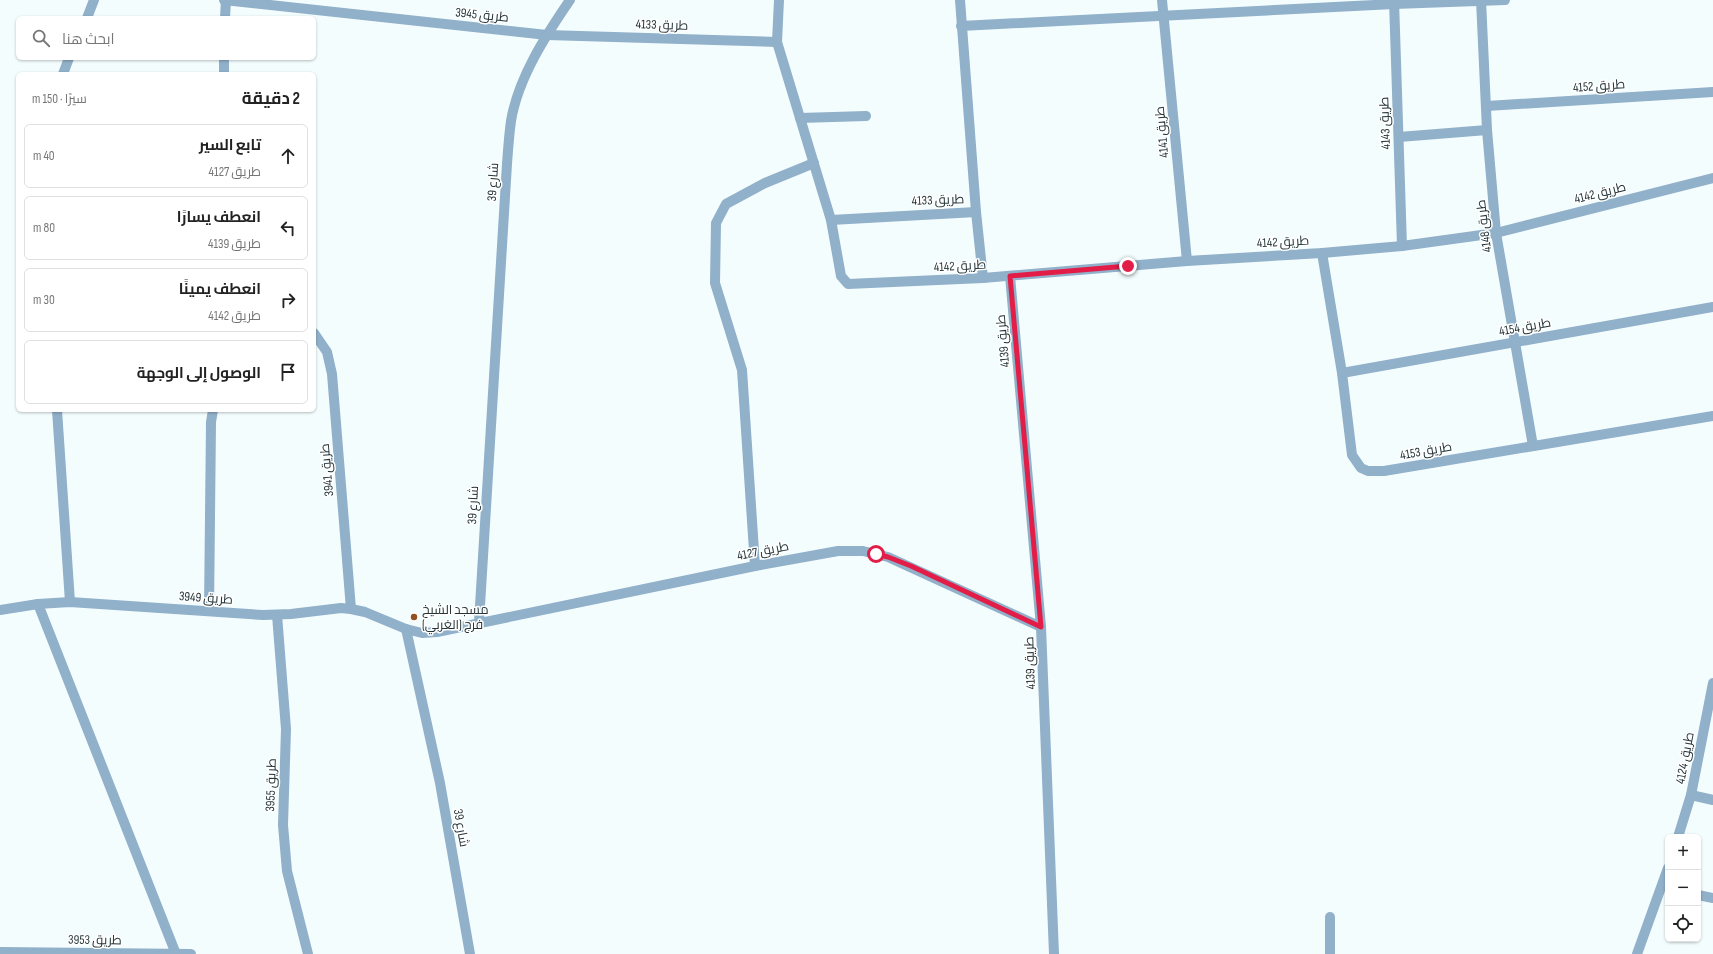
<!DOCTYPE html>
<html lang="ar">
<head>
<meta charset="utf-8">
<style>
	:root { --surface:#fff; --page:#f2f2f2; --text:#222; --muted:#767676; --line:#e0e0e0 }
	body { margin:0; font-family:"Sofia Sans Condensed",Cairo,sans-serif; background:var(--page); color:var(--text); direction:rtl }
	.controls { position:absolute; right:12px; bottom:12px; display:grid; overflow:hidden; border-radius:6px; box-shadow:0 1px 3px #0004 }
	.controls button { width:36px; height:36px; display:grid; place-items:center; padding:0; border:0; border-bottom:1px solid var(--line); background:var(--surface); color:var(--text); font:20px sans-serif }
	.stop { position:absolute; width:12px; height:12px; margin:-9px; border:3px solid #e11d48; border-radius:50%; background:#fff }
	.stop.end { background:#e11d48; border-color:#fff; box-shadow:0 1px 4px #0008 }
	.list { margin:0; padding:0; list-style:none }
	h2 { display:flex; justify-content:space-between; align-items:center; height:52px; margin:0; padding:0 16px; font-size:17px }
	h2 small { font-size:13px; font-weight:400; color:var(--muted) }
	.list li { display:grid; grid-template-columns:26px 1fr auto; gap:12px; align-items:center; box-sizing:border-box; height:64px; margin:0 8px 8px; padding:0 8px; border:1px solid var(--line); border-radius:6px }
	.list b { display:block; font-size:15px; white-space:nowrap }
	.list p { margin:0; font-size:13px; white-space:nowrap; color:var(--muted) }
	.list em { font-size:13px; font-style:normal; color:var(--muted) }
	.icon { flex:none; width:22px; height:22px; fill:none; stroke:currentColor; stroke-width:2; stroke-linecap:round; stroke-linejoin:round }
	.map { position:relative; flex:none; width:1713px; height:954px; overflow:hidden; direction:ltr }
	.search { position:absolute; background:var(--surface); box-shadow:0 1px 3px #0004; left:16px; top:16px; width:300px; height:44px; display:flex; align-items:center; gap:10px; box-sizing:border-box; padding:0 14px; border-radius:6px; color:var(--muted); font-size:15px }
	.panel { position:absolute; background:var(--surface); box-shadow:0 1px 3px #0004; left:16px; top:72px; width:300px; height:340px; border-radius:6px; direction:rtl }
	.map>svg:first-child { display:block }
</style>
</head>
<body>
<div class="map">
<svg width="1713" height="954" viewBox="0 0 1713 954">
	<rect width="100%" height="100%" fill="#f4fdfe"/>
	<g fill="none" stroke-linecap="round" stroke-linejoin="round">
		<g stroke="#91b0c9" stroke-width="10">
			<polyline points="1342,373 1713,307"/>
			<polyline points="1691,795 1713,800"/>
			<polyline points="1330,954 1330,917"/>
		</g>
		<g stroke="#91b0c9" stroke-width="10">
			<polyline points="224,0 547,35 777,42"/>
			<polyline points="779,0 777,42 831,220 841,276 848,284 983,278 1187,261 1322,253 1402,246 1496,233 1713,178"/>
			<polyline points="960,0 976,212 983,278"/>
			<polyline points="1162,0 1187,261"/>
			<polyline points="1394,0 1402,246"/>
			<polyline points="1481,0 1487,130 1496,233 1533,446"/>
			<polyline points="87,18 94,0"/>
			<polyline points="225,18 226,0"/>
			<polyline points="961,26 1394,4 1505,0"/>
			<polyline points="63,74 69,58"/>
			<polyline points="224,74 224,58"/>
			<polyline points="1487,106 1713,92"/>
			<polyline points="800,118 866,116"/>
			<polyline points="1399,137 1487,130"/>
			<polyline points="831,220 976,212"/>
			<polyline points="1322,253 1342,373 1352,455 1361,468 1368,471 1384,471 1713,416"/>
			<polyline points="1010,276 1041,627 1054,954"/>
			<polyline points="314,333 327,352 332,374 351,609"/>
			<polyline points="57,410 70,602"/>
			<polyline points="755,566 742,370 715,283 716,223 726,204 765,183 814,163"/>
			<polyline points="38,604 176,954"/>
			<polyline points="0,610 38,604 70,602 263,615 291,614 341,608 351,609 365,612 406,629 422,633 437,632 755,566 838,551 863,551 888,557 1041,627"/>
			<polyline points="209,611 211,422 213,410"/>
			<polyline points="277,615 286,729 283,825 287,871 308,954"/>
			<path d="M 479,622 L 507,164 C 508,150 509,135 511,121 C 518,78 546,35 570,0"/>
			<polyline points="406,629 440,783 470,954"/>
			<polyline points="1678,837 1691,795 1713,683"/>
			<polyline points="1698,895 1713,898"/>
			<polyline points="0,952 191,954"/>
			<polyline points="1637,954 1668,868"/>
		</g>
	</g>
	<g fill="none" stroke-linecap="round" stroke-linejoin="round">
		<polyline stroke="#e11d48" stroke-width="5" points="876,554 888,557 911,566 1041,627 1010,276 1128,266"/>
	</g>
	<circle fill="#935120" stroke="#fff" stroke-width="1.5" cx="414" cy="617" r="4"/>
	<g text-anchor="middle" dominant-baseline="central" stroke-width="3" stroke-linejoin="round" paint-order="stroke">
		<g font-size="13" fill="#243438" stroke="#fff">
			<text transform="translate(482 15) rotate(6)">طريق 3945</text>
			<text transform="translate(662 25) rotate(2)">طريق 4133</text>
			<text transform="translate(1599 86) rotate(-4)">طريق 4152</text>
			<text transform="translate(1385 123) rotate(-92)">طريق 4143</text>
			<text transform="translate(1162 132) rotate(-95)">طريق 4141</text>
			<text transform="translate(493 182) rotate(-86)">شارع 39</text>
			<text transform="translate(1600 193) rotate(-14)">طريق 4142</text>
			<text transform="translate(938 200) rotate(-2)">طريق 4133</text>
			<text transform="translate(1484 226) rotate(-97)">طريق 4148</text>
			<text transform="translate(1283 242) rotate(-3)">طريق 4142</text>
			<text transform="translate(960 266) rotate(-3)">طريق 4142</text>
			<text transform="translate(1525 327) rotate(-10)">طريق 4154</text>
			<text transform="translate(1003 341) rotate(-95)">طريق 4139</text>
			<text transform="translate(1426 451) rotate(-10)">طريق 4153</text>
			<text transform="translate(327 470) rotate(-95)">طريق 3941</text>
			<text transform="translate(473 505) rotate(-87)">شارع 39</text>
			<text transform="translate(763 551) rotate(-11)">طريق 4127</text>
			<text transform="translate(206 598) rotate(4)">طريق 3949</text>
			<text transform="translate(1030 663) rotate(-92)">طريق 4139</text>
			<text transform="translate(1685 758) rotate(-79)">طريق 4124</text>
			<text transform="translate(271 785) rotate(-88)">طريق 3955</text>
			<text transform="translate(461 828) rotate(80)">شارع 39</text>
			<text transform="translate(95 940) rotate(1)">طريق 3953</text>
		</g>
		<g font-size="13" fill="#243438" stroke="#fff" text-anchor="start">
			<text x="422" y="610">مسجد الشيخ<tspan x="422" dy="15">فرج (الغربي)</tspan></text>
		</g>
	</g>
</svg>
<div class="controls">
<button>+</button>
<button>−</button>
<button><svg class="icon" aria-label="locate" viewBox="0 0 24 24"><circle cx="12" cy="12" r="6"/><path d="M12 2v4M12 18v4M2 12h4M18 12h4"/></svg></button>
</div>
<div class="stop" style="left:876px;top:554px"></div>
<div class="stop end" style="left:1128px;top:266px"></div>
<div class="search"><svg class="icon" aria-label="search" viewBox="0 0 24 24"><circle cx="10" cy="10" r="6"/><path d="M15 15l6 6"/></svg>ابحث هنا</div>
<section class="panel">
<h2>2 دقيقة<small>سيرًا · 150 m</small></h2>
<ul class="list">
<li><svg class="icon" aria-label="ahead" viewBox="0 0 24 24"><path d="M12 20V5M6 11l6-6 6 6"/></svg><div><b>تابع السير</b><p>طريق 4127</p></div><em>40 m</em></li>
<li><svg class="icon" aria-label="left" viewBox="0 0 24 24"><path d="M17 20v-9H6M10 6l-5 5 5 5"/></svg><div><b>انعطف يسارًا</b><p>طريق 4139</p></div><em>80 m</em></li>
<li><svg class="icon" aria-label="right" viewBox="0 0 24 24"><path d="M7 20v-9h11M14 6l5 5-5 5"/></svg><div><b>انعطف يمينًا</b><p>طريق 4142</p></div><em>30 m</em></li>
<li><svg class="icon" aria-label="arrive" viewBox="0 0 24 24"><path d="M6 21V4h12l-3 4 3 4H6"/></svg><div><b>الوصول إلى الوجهة</b></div></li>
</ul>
</section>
</div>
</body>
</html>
